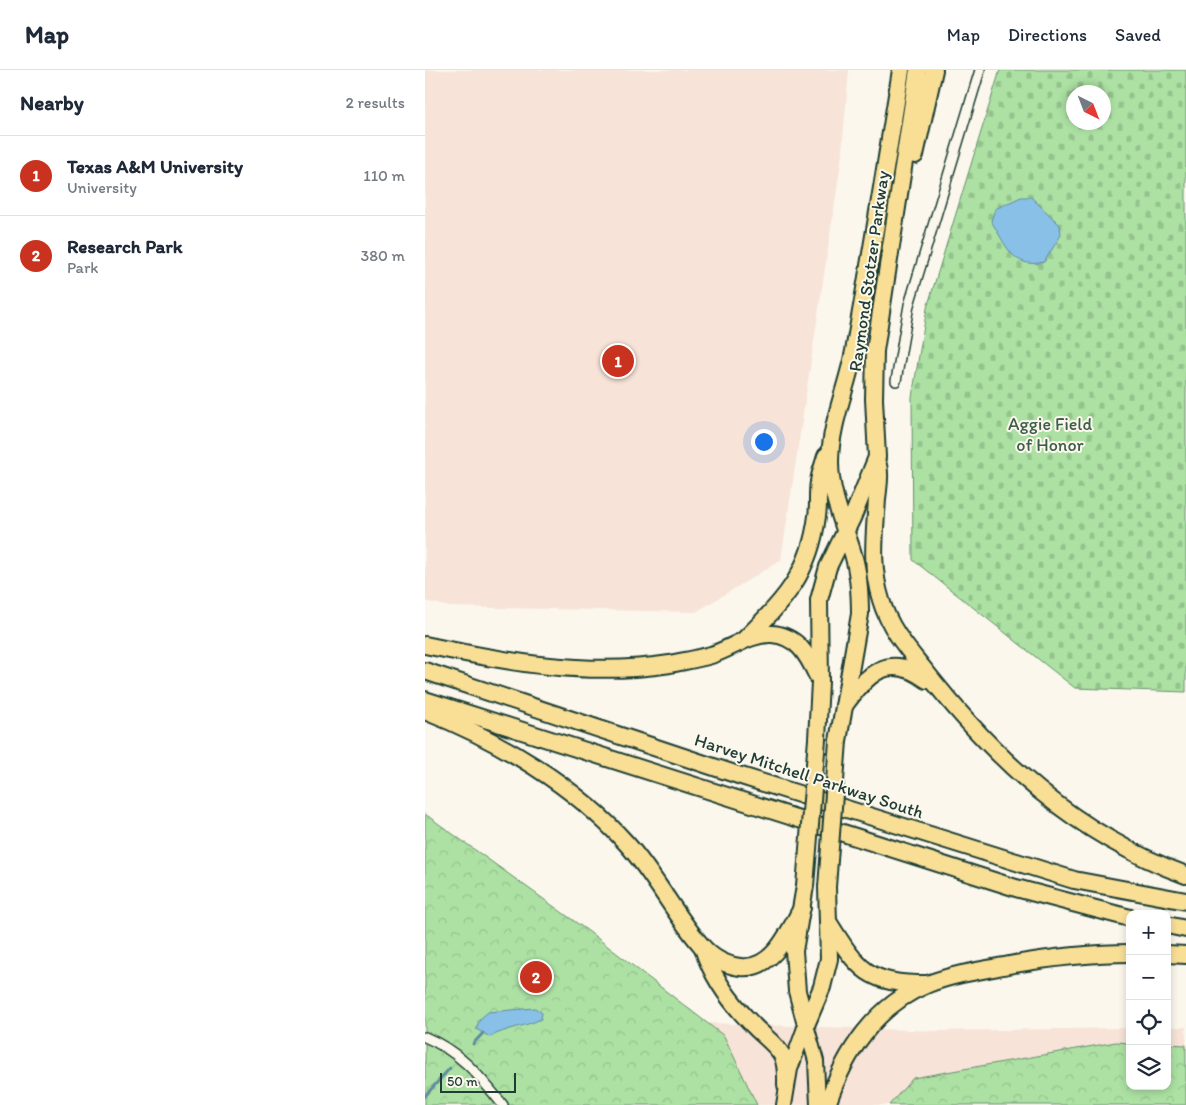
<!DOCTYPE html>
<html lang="en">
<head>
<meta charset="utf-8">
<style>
	:root { --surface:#fff; --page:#f6f6f7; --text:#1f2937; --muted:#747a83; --line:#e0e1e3; --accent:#c8321e }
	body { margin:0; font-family:Itim,sans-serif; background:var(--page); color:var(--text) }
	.controls { position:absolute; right:15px; bottom:15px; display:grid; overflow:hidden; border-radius:10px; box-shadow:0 2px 8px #0003 }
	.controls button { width:45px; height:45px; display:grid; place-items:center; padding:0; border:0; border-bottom:1px solid var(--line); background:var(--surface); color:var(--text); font:25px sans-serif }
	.compass { position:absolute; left:641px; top:15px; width:45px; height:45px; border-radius:50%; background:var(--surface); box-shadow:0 2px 8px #0003; rotate:138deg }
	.scale { position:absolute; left:15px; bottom:12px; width:76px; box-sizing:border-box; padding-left:5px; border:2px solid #1f3d34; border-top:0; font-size:14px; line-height:18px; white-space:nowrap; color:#1f3d34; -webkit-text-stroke:4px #fbf7ec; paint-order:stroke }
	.you { position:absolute; left:338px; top:371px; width:18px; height:18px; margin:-12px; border:4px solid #fff; border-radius:50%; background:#1a73e8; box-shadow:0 0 0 8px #1a73e833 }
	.badge { display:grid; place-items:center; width:32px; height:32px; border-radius:50%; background:var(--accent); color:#fff; font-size:16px; font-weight:700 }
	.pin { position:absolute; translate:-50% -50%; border:2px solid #fff; box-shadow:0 1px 5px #0006 }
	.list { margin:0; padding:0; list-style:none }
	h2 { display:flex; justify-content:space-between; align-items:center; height:65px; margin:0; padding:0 20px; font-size:21px }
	h2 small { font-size:16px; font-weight:400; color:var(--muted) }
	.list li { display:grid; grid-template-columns:32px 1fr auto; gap:15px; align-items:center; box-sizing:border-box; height:80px; padding:0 20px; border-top:1px solid var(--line) }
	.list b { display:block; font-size:19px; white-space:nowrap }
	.list p { margin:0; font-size:16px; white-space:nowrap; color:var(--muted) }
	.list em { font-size:16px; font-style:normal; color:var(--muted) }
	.icon { flex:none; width:28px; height:28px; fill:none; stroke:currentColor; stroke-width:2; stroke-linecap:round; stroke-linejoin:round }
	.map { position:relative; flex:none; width:761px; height:1035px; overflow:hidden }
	header { display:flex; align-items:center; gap:30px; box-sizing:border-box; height:70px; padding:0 25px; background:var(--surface); border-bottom:1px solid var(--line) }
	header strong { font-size:24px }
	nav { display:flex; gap:28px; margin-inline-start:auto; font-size:18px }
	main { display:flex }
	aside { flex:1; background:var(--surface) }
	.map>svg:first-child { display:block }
</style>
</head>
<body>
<header>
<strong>Map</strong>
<nav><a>Map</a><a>Directions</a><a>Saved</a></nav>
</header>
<main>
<aside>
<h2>Nearby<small>2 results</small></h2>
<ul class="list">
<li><span class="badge">1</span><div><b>Texas A&amp;M University</b><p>University</p></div><em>110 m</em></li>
<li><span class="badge">2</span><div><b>Research Park</b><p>Park</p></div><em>380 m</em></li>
</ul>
</aside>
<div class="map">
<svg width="761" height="1035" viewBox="0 0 761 1035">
	<defs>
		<pattern id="forest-crowns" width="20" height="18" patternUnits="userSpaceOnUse" patternTransform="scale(1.25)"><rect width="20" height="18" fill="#ace1a3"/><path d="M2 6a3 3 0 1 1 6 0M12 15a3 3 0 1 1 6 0" fill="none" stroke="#94c28d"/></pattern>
		<pattern id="cemetery-stones" width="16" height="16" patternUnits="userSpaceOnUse" patternTransform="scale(1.25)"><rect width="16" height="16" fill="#ace1a3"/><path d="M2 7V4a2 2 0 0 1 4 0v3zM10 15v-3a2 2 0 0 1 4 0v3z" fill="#94c28d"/></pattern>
	</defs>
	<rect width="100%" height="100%" fill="#fbf7ec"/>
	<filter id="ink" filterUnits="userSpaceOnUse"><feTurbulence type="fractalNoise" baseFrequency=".02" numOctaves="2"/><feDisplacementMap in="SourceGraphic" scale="10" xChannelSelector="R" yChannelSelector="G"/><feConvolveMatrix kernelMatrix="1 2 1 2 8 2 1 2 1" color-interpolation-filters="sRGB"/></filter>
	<g filter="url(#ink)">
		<g fill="#f7e3d8">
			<polygon points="0,0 424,0 416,92 356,490 271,542 25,537 0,531"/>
			<polygon points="0,744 163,861 282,953 512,961 705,958 705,1016 742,1016 742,957 761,957 761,1035 0,1035"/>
		</g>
		<g fill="url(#forest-crowns)" stroke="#668f6c">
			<polygon points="0,744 163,861 299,966 332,1035 0,1035"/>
			<polygon points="691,972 705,973 705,1016 742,1016 742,974 761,975 761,1035 464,1035 488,1008"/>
		</g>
		<path fill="url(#cemetery-stones)" stroke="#668f6c" fill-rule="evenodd" d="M 575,0 L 761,0 L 761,622 L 650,618 L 488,490 L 487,327 L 502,238 ZM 648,22 L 678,22 L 678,52 L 648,52 Z"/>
		<g fill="#89c0e7" stroke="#5f8c9f">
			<path d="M 596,127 L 606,127 L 635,155 L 636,165 L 619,192 C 587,200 581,174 566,151 L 570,139 Z"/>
			<path d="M 110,938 L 117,943 L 116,949 C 99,957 81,958 65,967 L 51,959 L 55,949 L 63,942 Z"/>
		</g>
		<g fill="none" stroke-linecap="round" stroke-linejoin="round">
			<g stroke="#5f8c9f" stroke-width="3">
				<polyline points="48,974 58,963"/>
				<polyline points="0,1026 25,998"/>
			</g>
			<defs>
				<g id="street">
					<polyline points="471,311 484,235 555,0"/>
					<path d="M 0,967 C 36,982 54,1006 78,1035"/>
				</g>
				<g id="primary">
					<polyline points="381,955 391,991 393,1035"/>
					<polyline points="359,1035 365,999 381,955"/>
				</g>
				<g id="highway">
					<polyline points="490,85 509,0"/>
					<path d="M 453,395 C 456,405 453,418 452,429 C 450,463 445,496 456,530 C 464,557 480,576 497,597 C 570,690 649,764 761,805"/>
					<path d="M 320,569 C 359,531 385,503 392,446 C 394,435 392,423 394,412 C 395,403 399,394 401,386"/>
					<path d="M 0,575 C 81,592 163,607 245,594 C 259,591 273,589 286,585 C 306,579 325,563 347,564 C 372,566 382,584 392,605"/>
					<polyline points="0,601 313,705 649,810 761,831"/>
					<polyline points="0,630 591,818 705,848"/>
					<path d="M 419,636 C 442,604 464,581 502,610"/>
					<path d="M 0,641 C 74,670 149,715 202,774 C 230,805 249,844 276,875 C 286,887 300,895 315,897 C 348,901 364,861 377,838"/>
					<polyline points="392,669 395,612 394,530 403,497 428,446 452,387 449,329 450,281 493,0"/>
					<path d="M 413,671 L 435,544 C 435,523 434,504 428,484 C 419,454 405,424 405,392 C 405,354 422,318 429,281 C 446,188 461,94 476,0"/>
					<polyline points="380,816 369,881 372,921 381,955"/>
					<path d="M 404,853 C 434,901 443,914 502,914"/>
					<polyline points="742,855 761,859"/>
					<path d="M 278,878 C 287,907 307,934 328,955 C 337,965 350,973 357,985 C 362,995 361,1005 361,1015"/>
					<polyline points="742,884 761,885"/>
					<polyline points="381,955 397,917 404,889 402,817"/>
					<path d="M 402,1035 C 419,984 450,935 503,914 C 529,904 557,900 584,895 C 624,888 664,883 705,883"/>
				</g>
			</defs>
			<use href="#street" stroke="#1f3d34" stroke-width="12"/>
			<use href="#primary" stroke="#1f3d34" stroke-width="18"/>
			<use href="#highway" stroke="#1f3d34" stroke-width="20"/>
			<use href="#street" stroke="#fbf7ec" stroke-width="9"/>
			<use href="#primary" stroke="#f9df96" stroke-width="14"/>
			<use href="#highway" stroke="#f9df96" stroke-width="16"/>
			<defs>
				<g id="highway-bridge">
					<polyline points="380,816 392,669"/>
					<polyline points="402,817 413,671"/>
				</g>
			</defs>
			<use href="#highway-bridge" stroke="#1f3d34" stroke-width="20" stroke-linecap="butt"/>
			<use href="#highway-bridge" stroke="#f9df96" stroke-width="16"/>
		</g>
	</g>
	<g text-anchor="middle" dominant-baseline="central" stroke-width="4" stroke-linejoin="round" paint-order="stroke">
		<g font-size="18" fill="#1f3d34" stroke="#fbf7ec">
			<text transform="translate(444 201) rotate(-82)">Raymond Stotzer Parkway</text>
			<text transform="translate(384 706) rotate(18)">Harvey Mitchell Parkway South</text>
		</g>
		<g font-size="18" fill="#3b5e4a" stroke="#fbf7ec">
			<text x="625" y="354">Aggie Field<tspan x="625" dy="21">of Honor</tspan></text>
		</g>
	</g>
</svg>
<div class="controls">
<button>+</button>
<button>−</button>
<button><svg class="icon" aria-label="locate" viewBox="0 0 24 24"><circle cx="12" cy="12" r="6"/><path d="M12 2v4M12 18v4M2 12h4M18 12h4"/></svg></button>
<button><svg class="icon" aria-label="layers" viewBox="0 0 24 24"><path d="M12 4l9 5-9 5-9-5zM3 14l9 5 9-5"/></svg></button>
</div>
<svg class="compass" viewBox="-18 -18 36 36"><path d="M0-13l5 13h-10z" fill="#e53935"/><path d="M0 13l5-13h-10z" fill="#747a83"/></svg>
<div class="scale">50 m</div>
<div class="you"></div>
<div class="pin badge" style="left:193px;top:291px">1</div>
<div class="pin badge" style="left:111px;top:907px">2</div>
</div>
</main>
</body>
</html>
